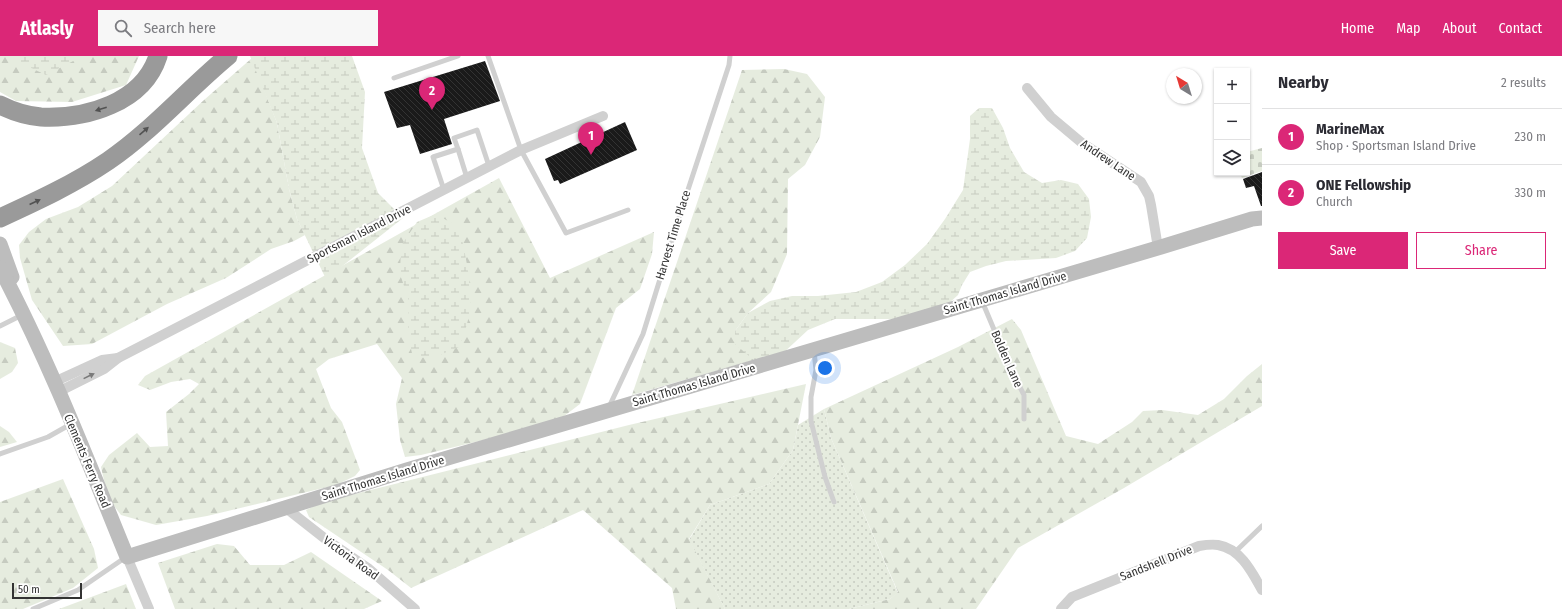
<!DOCTYPE html>
<html lang="en">
<head>
<meta charset="utf-8">
<style>
	:root { --surface:#fff; --page:#f7f7f7; --text:#2b2b33; --muted:#7c7c81; --line:#e1e1e2; --accent:#db2777 }
	body { margin:0; font-family:"Fira Sans Condensed",sans-serif; background:var(--page); color:var(--text) }
	.controls { position:absolute; right:12px; top:12px; display:grid; overflow:hidden; border-radius:0px; box-shadow:0 1px 3px #0004 }
	.controls button { width:36px; height:36px; display:grid; place-items:center; padding:0; border:0; border-bottom:1px solid var(--line); background:var(--surface); color:var(--text); font:20px sans-serif }
	.compass { position:absolute; left:1166px; top:12px; width:36px; height:36px; border-radius:50%; background:var(--surface); box-shadow:0 1px 3px #0004; rotate:322deg }
	.scale { position:absolute; left:12px; bottom:10px; width:70px; box-sizing:border-box; padding-left:4px; border:2px solid #333; border-top:0; font-size:11px; line-height:14px; white-space:nowrap; color:#333; -webkit-text-stroke:3px #fff; paint-order:stroke }
	.you { position:absolute; left:825px; top:312px; width:14px; height:14px; margin:-10px; border:3px solid #fff; border-radius:50%; background:#1a73e8; box-shadow:0 0 0 6px #1a73e833 }
	.badge { display:grid; place-items:center; width:26px; height:26px; border-radius:50%; background:var(--accent); color:#fff; font-size:13px; font-weight:700 }
	.pin { position:absolute; translate:-50% -33px; filter:drop-shadow(0 1px 2px #0008) }
	.pin::after { content:''; position:absolute; top:21px; width:14px; height:12px; background:inherit; clip-path:polygon(0 0,100% 0,50% 100%) }
	.list { margin:0; padding:0; list-style:none }
	h2 { display:flex; justify-content:space-between; align-items:center; height:52px; margin:0; padding:0 16px; font-size:17px }
	h2 small { font-size:13px; font-weight:400; color:var(--muted) }
	.list li { display:grid; grid-template-columns:26px 1fr auto; gap:12px; align-items:center; box-sizing:border-box; height:56px; padding:0 16px; border-top:1px solid var(--line) }
	.list b { display:block; font-size:15px; white-space:nowrap }
	.list p { margin:0; font-size:13px; white-space:nowrap; color:var(--muted) }
	.list em { font-size:13px; font-style:normal; color:var(--muted) }
	.actions { display:flex; gap:8px; padding:12px 16px }
	.actions a { flex:1; padding:9px 0; border:1px solid var(--accent); border-radius:0px; text-align:center; font-size:14px; color:var(--accent) }
	.actions .main { background:var(--accent); color:#fff }
	.icon { flex:none; width:22px; height:22px; fill:none; stroke:currentColor; stroke-width:2; stroke-linecap:round; stroke-linejoin:round }
	.map { position:relative; flex:none; width:1262px; height:553px; overflow:hidden }
	header { display:flex; align-items:center; gap:24px; box-sizing:border-box; height:56px; padding:0 20px; background:var(--accent); color:#fff }
	header strong { font-size:19px }
	nav { display:flex; gap:22px; margin-inline-start:auto; font-size:14px }
	.search { width:280px; height:36px; background:var(--page); display:flex; align-items:center; gap:10px; box-sizing:border-box; padding:0 14px; border-radius:0px; color:var(--muted); font-size:15px }
	main { display:flex }
	aside { flex:1; background:var(--surface) }
	.map>svg:first-child { display:block }
</style>
</head>
<body>
<header>
<strong>Atlasly</strong>
<div class="search"><svg class="icon" aria-label="search" viewBox="0 0 24 24"><circle cx="10" cy="10" r="6"/><path d="M15 15l6 6"/></svg>Search here</div>
<nav><a>Home</a><a>Map</a><a>About</a><a>Contact</a></nav>
</header>
<main>
<div class="map">
<svg width="1262" height="553" viewBox="0 0 1262 553">
	<defs>
		<pattern id="grass-dots" width="8" height="8" patternUnits="userSpaceOnUse"><rect width="8" height="8" fill="#e6ecdf"/><path d="M2 2h.1M6 6h.1" fill="none" stroke="#c6cbc0" stroke-width="1.8" stroke-linecap="round"/></pattern>
		<pattern id="forest-firs" width="22" height="20" patternUnits="userSpaceOnUse"><rect width="22" height="20" fill="#e6ecdf"/><path d="M5 1l3.5 6h-7zM16 11l3.5 6h-7z" fill="#c6cbc0"/></pattern>
		<pattern id="wetland-marsh" width="20" height="14" patternUnits="userSpaceOnUse"><rect width="20" height="14" fill="#e6ecdf"/><path d="M1 5h8M5 5V1M11 12h8M15 12V8" fill="none" stroke="#c6cbc0"/></pattern>
		<pattern id="cemetery-stones" width="16" height="16" patternUnits="userSpaceOnUse"><rect width="16" height="16" fill="#e6ecdf"/><path d="M2 7V4a2 2 0 0 1 4 0v3zM10 15v-3a2 2 0 0 1 4 0v3z" fill="#c6cbc0"/></pattern>
		<pattern id="building-back-hatch" width="6" height="6" patternUnits="userSpaceOnUse"><rect width="6" height="6" fill="#1a1a1a"/><path d="M-1 5l2 2M0 0l6 6M5-1l2 2" fill="none" stroke="#333"/></pattern>
	</defs>
	<rect width="100%" height="100%" fill="#fff"/>
	<polygon fill="url(#grass-dots)" points="824,353 831,382 898,537 890,543 849,553 725,553 689,484 710,449 769,428 793,394 798,369"/>
	<g fill="url(#forest-firs)">
		<polygon points="0,0 139,0 126,29 72,46 16,45 0,36"/>
		<polygon points="252,2 277,67 289,133 297,163 305,179 294,185 271,193 226,222 167,248 92,288 63,290 32,244 20,202 19,189 29,176 46,163 78,151 112,130 204,44"/>
		<polygon points="784,13 807,18 825,41 820,81 805,109 788,123 787,198 771,236 748,257 735,275 754,304 632,339 742,14"/>
		<polygon points="499,122 550,222 654,176 652,198 640,233 616,252 580,348 555,367 421,399 405,401 400,384 396,348 402,322 377,288 329,303 316,313 331,352 342,366 360,414 355,420 336,429 207,460 156,469 121,459 108,442 101,411 109,399 137,377 150,391 168,390 166,356 189,338 199,328 190,323 171,326 150,334 138,329 145,320"/>
		<polygon points="1012,263 1021,274 1066,380 1098,388 1132,366 1143,355 1162,354 1198,359 1224,343 1247,320 1262,308 1262,350 1124,432 1018,492 976,553 849,553 890,543 898,536 831,382 824,353 958,291"/>
		<polygon points="0,286 15,292 18,307 12,316 0,323"/>
		<polygon points="806,328 793,394 769,428 710,449 689,483 725,553 676,553 672,532 583,454 411,532 388,514 309,461 306,454 323,446 629,369"/>
		<polygon points="0,370 9,376 17,386 0,391"/>
		<polygon points="63,423 94,493 98,512 73,532 23,553 0,553 0,446"/>
		<polygon points="217,488 234,490 250,509 284,509 311,496 382,545 364,553 175,553 158,507"/>
		<polygon points="126,528 136,553 59,553"/>
	</g>
	<g fill="url(#wetland-marsh)">
		<polygon points="9,0 83,0 46,19 10,2"/>
		<polygon points="250,0 352,0 365,36 362,92 378,137 403,162 326,223 297,163 289,133 277,67"/>
		<polygon points="979,52 992,52 1003,72 1010,92 1024,116 1042,127 1061,124 1078,128 1089,143 1091,161 1087,182 1075,195 1056,202 1006,205 986,210 970,216 962,229 958,239 947,249 902,263 835,263 808,274 781,299 757,307 735,288 735,275 748,257 770,245 792,240 818,240 856,236 882,226 905,209 927,188 945,163 963,134 970,83 970,60"/>
		<path d="M 436,158 L 460,172 C 465,201 475,235 468,264 C 466,273 462,282 459,291 L 435,301 L 413,302 L 408,279 L 409,245 L 400,218 L 401,190 L 417,166 Z"/>
	</g>
	<polygon fill="url(#cemetery-stones)" points="1262,92 1262,115 1242,122 1240,117 1247,117 1247,96"/>
	<g fill="url(#building-back-hatch)">
		<polygon points="485,5 500,45 444,63 452,88 420,98 410,69 397,72 384,36"/>
		<polygon points="625,66 637,94 560,128 558,124 554,125 545,103"/>
		<polygon points="1262,116 1262,150 1261,150 1254,130 1246,132 1243,123"/>
	</g>
	<g fill="none" stroke-linecap="round" stroke-linejoin="round">
		<g stroke="#d0d0d0" stroke-width="5">
			<polyline points="488,0 521,94 566,177 628,154"/>
			<polyline points="394,22 458,0"/>
			<polyline points="458,93 467,122"/>
			<polyline points="444,134 433,101 458,93 454,82 477,74 489,110"/>
			<polyline points="982,245 1011,314 1024,339 1024,363"/>
			<polyline points="0,270 22,259"/>
			<polyline points="814,295 816,314 811,341 811,365 825,421 834,446"/>
			<polyline points="609,351 643,278 682,152 729,9 730,0"/>
			<polyline points="0,398 48,381 71,368"/>
			<polyline points="1235,496 1262,470"/>
			<polyline points="33,553 78,534 126,501"/>
		</g>
		<g stroke="#d0d0d0" stroke-width="10">
			<polyline points="1027,32 1051,61 1082,87 1141,126 1149,140 1151,149 1158,192"/>
			<polyline points="54,326 102,304 118,302"/>
			<polyline points="58,336 104,313 118,302 521,94 603,60"/>
			<polyline points="286,452 328,485 369,513 415,553"/>
			<polyline points="127,501 149,553"/>
			<path d="M 1061,553 L 1072,541 L 1199,490 C 1205,489 1212,488 1218,489 C 1241,493 1252,516 1262,534"/>
		</g>
		<g stroke="#bdbdbd" stroke-width="15">
			<polyline points="0,188 12,221"/>
			<path d="M 0,212 C 49,305 87,403 127,501 L 407,414 L 1161,191 L 1252,163 L 1262,162"/>
		</g>
		<g stroke="#9a9a9a" stroke-width="19">
			<path d="M 0,49 C 12,55 28,60 41,61 C 86,63 143,47 158,0"/>
			<path d="M 0,162 C 37,145 74,128 108,105 C 152,75 187,34 228,0"/>
		</g>
	</g>
	<defs><path id="oneway-solid" d="M-6-.8H1V-3.2L6.5 0L1 3.2V.8H-6Z"/></defs>
	<g fill="#525252">
		<use href="#oneway-solid" transform="translate(101 53) rotate(163)"/>
		<use href="#oneway-solid" transform="translate(144 75) rotate(-41)"/>
		<use href="#oneway-solid" transform="translate(35 146) rotate(-25)"/>
	</g>
	<use fill="#7a7a7a" href="#oneway-solid" transform="translate(89 320) rotate(-26)"/>
	<g text-anchor="middle" dominant-baseline="central" stroke-width="4" stroke-linejoin="round" paint-order="stroke">
		<g font-size="12" fill="#333" stroke="#fff">
			<text transform="translate(1108 104) rotate(34)">Andrew Lane</text>
			<text transform="translate(359 178) rotate(-27)">Sportsman Island Drive</text>
			<text transform="translate(673 179) rotate(-73)">Harvest Time Place</text>
			<text transform="translate(1005 237) rotate(-16)">Saint Thomas Island Drive</text>
			<text transform="translate(1007 303) rotate(66)">Bolden Lane</text>
			<text transform="translate(694 329) rotate(-16)">Saint Thomas Island Drive</text>
			<text transform="translate(87 405) rotate(67)">Clements Ferry Road</text>
			<text transform="translate(383 422) rotate(-17)">Saint Thomas Island Drive</text>
			<text transform="translate(351 502) rotate(36)">Victoria Road</text>
			<text transform="translate(1156 507) rotate(-22)">Sandshell Drive</text>
		</g>
	</g>
</svg>
<div class="controls">
<button>+</button>
<button>−</button>
<button><svg class="icon" aria-label="layers" viewBox="0 0 24 24"><path d="M12 4l9 5-9 5-9-5zM3 14l9 5 9-5"/></svg></button>
</div>
<svg class="compass" viewBox="-18 -18 36 36"><path d="M0-13l5 13h-10z" fill="#e53935"/><path d="M0 13l5-13h-10z" fill="#7c7c81"/></svg>
<div class="scale">50 m</div>
<div class="you"></div>
<div class="pin badge" style="left:591px;top:99px">1</div>
<div class="pin badge" style="left:432px;top:54px">2</div>
</div>
<aside>
<h2>Nearby<small>2 results</small></h2>
<ul class="list">
<li><span class="badge">1</span><div><b>MarineMax</b><p>Shop · Sportsman Island Drive</p></div><em>230 m</em></li>
<li><span class="badge">2</span><div><b>ONE Fellowship</b><p>Church</p></div><em>330 m</em></li>
</ul>
<div class="actions"><a class="main">Save</a><a>Share</a></div>
</aside>
</main>
</body>
</html>
